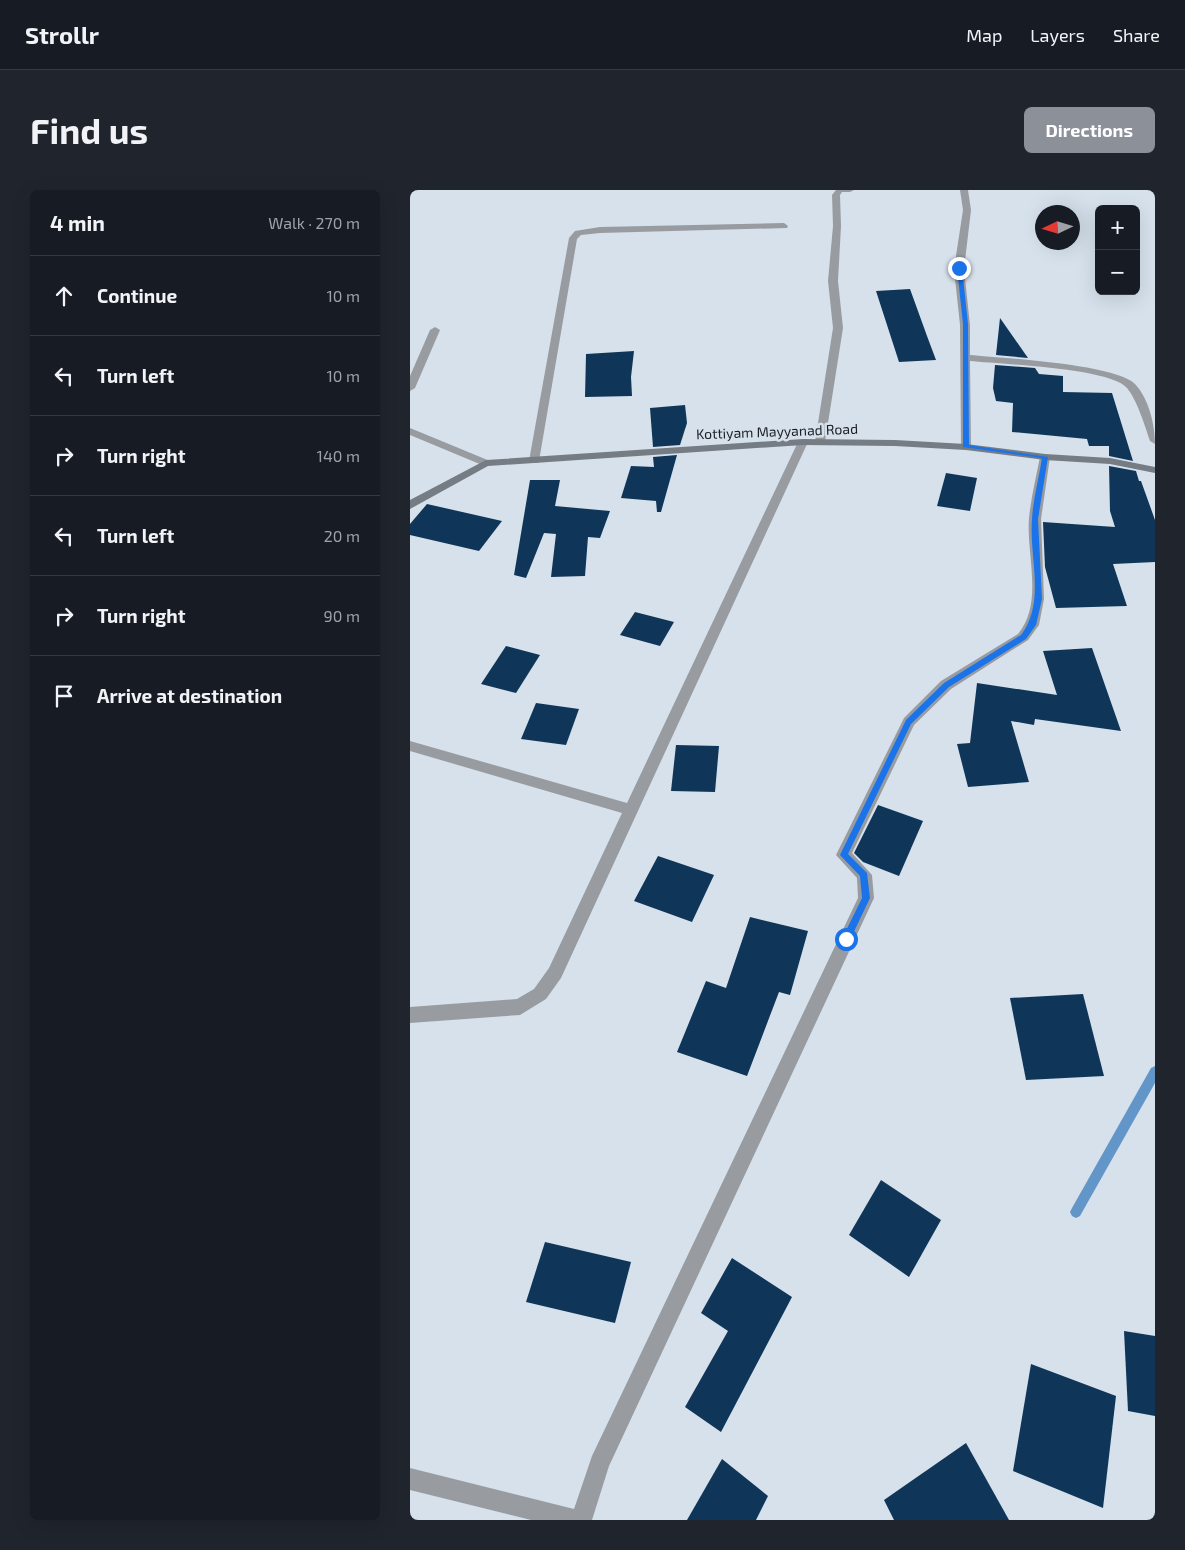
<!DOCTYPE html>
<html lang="en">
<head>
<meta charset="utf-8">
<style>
	:root { --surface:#171b24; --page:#20242c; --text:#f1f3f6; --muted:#9ea1a6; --line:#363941; --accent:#8c9099 }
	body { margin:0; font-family:"Exo 2",sans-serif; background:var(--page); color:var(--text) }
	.controls { position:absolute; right:15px; top:15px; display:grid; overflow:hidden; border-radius:8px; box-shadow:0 5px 20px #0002 }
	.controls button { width:45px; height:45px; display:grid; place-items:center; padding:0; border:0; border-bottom:1px solid var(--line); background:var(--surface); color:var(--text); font:25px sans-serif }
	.compass { position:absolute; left:625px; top:15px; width:45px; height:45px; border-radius:50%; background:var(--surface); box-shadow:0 5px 20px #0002; rotate:266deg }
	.stop { position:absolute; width:15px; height:15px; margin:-11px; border:4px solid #1a73e8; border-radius:50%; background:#fff }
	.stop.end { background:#1a73e8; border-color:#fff; box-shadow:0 1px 5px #0008 }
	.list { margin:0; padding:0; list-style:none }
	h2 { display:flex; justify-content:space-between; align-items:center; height:65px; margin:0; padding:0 20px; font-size:21px }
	h2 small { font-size:16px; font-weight:400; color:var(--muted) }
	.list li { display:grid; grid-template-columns:32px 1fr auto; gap:15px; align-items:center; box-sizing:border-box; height:80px; padding:0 20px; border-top:1px solid var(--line) }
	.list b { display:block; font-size:19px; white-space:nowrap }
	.list em { font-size:16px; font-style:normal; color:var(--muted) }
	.icon { flex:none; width:28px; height:28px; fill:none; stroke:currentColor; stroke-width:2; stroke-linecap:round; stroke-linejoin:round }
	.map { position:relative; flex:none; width:745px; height:1330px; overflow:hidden; border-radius:8px }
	header { display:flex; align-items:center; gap:30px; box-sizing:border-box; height:70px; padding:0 25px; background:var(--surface); border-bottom:1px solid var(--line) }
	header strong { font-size:24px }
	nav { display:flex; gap:28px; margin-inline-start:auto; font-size:18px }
	.intro { display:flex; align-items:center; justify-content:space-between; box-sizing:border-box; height:120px; padding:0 30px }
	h1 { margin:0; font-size:35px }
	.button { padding:12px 22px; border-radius:8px; background:var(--accent); color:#fff; font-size:18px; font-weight:700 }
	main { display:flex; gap:30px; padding:0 30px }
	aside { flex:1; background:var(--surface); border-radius:8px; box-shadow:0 5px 20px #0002 }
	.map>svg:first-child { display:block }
</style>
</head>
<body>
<header>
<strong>Strollr</strong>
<nav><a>Map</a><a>Layers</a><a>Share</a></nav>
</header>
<div class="intro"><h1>Find us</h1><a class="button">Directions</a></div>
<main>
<aside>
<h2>4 min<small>Walk · 270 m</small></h2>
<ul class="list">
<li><svg class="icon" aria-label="ahead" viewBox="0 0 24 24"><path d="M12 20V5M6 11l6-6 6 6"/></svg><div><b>Continue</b></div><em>10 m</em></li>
<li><svg class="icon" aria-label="left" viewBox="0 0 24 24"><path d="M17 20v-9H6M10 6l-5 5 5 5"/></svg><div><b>Turn left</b></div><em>10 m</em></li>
<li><svg class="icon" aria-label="right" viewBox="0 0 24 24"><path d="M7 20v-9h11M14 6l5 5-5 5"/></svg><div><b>Turn right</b></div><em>140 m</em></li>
<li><svg class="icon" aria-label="left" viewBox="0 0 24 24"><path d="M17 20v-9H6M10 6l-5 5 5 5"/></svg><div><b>Turn left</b></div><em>20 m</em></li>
<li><svg class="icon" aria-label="right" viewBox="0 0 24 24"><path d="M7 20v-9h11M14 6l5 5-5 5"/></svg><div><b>Turn right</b></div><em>90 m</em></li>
<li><svg class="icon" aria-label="arrive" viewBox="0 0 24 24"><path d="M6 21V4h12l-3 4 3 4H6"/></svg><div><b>Arrive at destination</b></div></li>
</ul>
</aside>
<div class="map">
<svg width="745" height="1330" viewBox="0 0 745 1330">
	<rect width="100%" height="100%" fill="#d6e1ec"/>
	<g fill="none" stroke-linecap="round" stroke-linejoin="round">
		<polygon fill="#6396c8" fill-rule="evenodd" points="745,876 745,893 670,1026 666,1028 662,1026 660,1022 662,1018 741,878"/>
	</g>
	<g fill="#0f3658">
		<polygon points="500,99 517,146 526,170 489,172 466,101"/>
		<polygon points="590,128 618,168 586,165"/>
		<polygon points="224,161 221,187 222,206 175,207 176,164"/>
		<polygon points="585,175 625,178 629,184 653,186 653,202 702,203 723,271 699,266 699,256 679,256 677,249 602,242 603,213 586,211 583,198"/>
		<polygon points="275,215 277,233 270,255 243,257 240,218"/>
		<polygon points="267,265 251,322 247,322 246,311 211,308 221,276 244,277 243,267"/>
		<polygon points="699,276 726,281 729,291 731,291 745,330 745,372 703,374 717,416 646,418 635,377 633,332 705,337 700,321"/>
		<polygon points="536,283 567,288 560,321 527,316"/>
		<polygon points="120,290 150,290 145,316 200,321 190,348 178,347 175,386 141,387 146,344 134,343 116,388 104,385"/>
		<polygon points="17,314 92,331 69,361 0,345 0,334"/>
		<polygon points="225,422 264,432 250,456 210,445"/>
		<polygon points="96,456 130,465 106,503 71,494"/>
		<polygon points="682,458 711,541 625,529 624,535 601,531 619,592 558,597 547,554 560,553 567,493 647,505 633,461"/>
		<polygon points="126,513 169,519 156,555 111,549"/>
		<polygon points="266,555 309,556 305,602 261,601"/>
		<polygon points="468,615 513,631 489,686 453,672 444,663"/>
		<polygon points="248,666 304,685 282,732 224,711"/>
		<polygon points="340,727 398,741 380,805 369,802 337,886 267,862 296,791 316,798"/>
		<polygon points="673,804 694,886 616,890 600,808"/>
		<polygon points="471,990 531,1030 499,1087 439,1045"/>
		<polygon points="135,1052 221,1072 205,1133 116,1112"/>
		<polygon points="322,1068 382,1107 311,1242 275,1217 318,1141 291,1123"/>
		<polygon points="714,1141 745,1146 745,1226 718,1221"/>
		<polygon points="621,1174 706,1206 693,1318 603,1281"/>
		<polygon points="556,1253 599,1330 484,1330 474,1310"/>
		<polygon points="312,1269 358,1306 346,1330 277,1330"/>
	</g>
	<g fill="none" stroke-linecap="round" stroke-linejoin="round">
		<g fill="#989ca1" fill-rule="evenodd">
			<polygon points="426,0 444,0 440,2 432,2 430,5 431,36 428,91 433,138 415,252 410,255 405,252 423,138 418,91 423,36 422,5"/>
			<path d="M 550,0 L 558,0 L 561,20 L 554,79 L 560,135 L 560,165 C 591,168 705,174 725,194 C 739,209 745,235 745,254 L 740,251 C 735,236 727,210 717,198 C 700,178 589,174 560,171 L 561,257 L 556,260 L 552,259 L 551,257 L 550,135 L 544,79 L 553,20 Z"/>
			<polygon points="374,33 378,36 377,38 190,43 171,45 167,49 129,271 128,273 120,273 119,271 159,48 165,41 190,37"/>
			<polygon points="25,137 30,140 5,198 0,201 0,186 20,140"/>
			<polygon points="0,238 80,271 82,273 76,276 72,275 0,245"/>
			<polygon points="393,249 398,252 151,788 136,809 110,825 0,833 0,817 107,809 124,799 139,778 212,623 0,561 0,551 217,613 388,252"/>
			<path d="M 635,264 L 640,267 L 631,329 L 634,409 L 629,435 L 618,450 L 541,499 L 504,535 L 442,663 L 462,685 L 464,708 L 199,1276 L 182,1330 L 121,1330 L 0,1300 L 0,1278 L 164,1319 L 182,1266 L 448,708 L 447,688 L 426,665 L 494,528 L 531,491 L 608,444 C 634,413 616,365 619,328 C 621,308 626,287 630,267 Z"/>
		</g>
		<polygon fill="#757c83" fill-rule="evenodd" points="393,249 485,250 556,254 635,264 700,268 745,277 745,283 700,274 635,270 556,260 485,256 393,255 78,276 0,319 0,310 76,270"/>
	</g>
	<path fill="#1a73e8" d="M 549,77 L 552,78 L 558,134 L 559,255 L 638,267 L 628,329 L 632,409 L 626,435 L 616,449 L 539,497 L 501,534 L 438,664 L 457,683 L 460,708 L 439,752 L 436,753 L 432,749 L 452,708 L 450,686 L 430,665 L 496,530 L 534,493 L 611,445 C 636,412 619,368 622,329 C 623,309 629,288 632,268 L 553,257 L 553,134 L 547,78 Z"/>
	<g text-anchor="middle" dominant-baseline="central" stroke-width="5" stroke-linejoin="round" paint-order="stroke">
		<g font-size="14" fill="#1b1f23" stroke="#d6e1ec">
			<text transform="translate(367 241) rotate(-2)">Kottiyam Mayyanad Road</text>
		</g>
	</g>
</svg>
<div class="controls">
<button>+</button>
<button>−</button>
</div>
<svg class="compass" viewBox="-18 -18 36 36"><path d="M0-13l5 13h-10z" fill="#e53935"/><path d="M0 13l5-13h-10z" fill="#9ea1a6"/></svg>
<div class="stop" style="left:436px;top:749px"></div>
<div class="stop end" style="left:549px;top:78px"></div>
</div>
</main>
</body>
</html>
